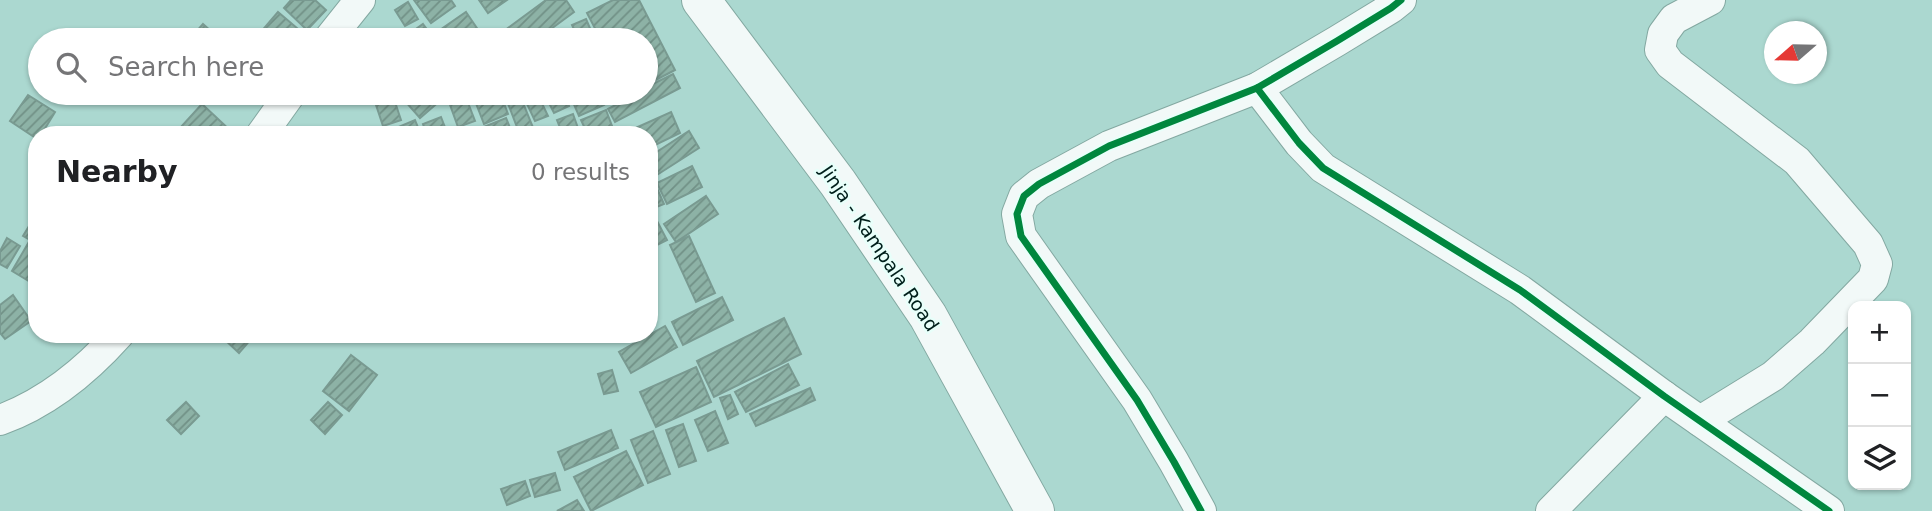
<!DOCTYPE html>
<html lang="en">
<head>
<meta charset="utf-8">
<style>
	:root { --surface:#fff; --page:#f2f2f2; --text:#202124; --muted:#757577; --line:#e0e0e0 }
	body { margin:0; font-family:"DejaVu Sans",sans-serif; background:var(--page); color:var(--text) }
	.controls { position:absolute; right:21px; bottom:21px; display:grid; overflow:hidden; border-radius:14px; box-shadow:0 2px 5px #0004 }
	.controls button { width:63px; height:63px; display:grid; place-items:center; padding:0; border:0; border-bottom:2px solid var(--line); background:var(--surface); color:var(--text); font:35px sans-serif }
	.compass { position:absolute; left:1764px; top:21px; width:63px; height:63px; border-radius:50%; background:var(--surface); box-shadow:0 2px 5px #0004; rotate:250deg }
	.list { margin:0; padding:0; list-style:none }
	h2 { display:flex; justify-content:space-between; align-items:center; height:91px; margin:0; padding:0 28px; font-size:30px }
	h2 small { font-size:23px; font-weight:400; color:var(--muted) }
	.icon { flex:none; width:38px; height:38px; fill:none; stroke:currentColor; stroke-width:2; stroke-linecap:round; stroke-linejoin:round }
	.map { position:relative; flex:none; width:1932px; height:511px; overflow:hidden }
	.search { position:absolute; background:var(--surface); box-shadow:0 2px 5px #0004; left:28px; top:28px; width:630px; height:77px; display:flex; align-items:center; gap:18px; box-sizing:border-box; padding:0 24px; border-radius:38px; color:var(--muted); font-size:26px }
	.panel { position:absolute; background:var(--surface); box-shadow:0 2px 5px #0004; left:28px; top:126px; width:630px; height:217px; border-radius:28px }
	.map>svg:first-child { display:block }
</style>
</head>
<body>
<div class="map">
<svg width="1932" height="511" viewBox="0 0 1932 511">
	<defs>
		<pattern id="building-hatch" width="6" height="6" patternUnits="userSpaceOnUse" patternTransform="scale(1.75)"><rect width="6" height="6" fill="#8db2a6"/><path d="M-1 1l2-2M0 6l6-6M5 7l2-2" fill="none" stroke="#719086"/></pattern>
	</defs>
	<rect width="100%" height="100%" fill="#abd8d0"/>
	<g fill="url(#building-hatch)" stroke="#799a91" stroke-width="2">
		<polygon points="291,0 315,0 326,10 307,30 284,8"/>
		<polygon points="414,0 451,0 455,6 431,23"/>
		<polygon points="479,0 507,0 488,13"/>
		<polygon points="546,0 566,0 574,12 536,40 510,40 504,31"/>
		<polygon points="613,0 639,0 675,70 646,85 647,87 673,74 680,88 615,122 608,109 631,97 628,93 646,93 646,40 601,40 587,13"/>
		<polygon points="408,2 418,19 405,26 395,10"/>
		<polygon points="278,12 311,40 254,40"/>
		<polygon points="466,12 485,40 442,40 437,32"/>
		<polygon points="586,19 595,40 579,40 572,25"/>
		<polygon points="203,24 221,40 189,40"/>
		<polygon points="423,24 435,40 414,40 409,34"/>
		<polygon points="413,93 449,93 420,118 404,100"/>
		<polygon points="472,93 500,93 508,114 484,124"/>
		<polygon points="504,93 519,93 536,135 520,135"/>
		<polygon points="522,93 537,93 548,116 535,121"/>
		<polygon points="544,93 563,93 569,106 554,113"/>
		<polygon points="569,93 599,93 604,105 579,116"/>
		<polygon points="28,95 55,112 41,135 37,135 37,139 10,121"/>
		<polygon points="465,95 475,121 458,127 449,102"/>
		<polygon points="394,99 401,120 383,126 376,105"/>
		<polygon points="202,104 233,133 231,135 190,135 181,127"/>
		<polygon points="606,110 612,126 588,135 581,120"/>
		<polygon points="671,112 680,133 649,148 649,135 620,135"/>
		<polygon points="573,114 579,131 563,135 557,120"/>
		<polygon points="441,117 448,135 427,135 423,124"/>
		<polygon points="506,118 513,135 472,135 471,132"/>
		<polygon points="415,120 421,135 391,135 389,131"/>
		<polygon points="689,131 699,148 649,180 649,157"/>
		<polygon points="692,166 702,187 667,204 657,183"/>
		<polygon points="656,186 664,204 649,210 649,189"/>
		<polygon points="706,196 718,214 676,242 664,224"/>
		<polygon points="37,213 37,286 12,271 30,240 23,236"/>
		<polygon points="657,221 667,240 649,249 649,225"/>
		<polygon points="689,236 715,293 696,302 670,245"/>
		<polygon points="7,238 20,246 7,268 0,264 0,251"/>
		<polygon points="13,295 31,321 5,339 0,333 0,305"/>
		<polygon points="722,297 733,320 683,345 672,322"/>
		<polygon points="784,318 801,354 714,397 697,361"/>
		<polygon points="665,326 677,347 631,373 619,352"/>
		<polygon points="227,334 247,334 252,338 239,353 223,338"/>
		<polygon points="351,355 377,375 349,411 323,391"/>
		<polygon points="788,364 799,385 746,412 735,392"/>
		<polygon points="696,367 711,402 656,427 640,392"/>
		<polygon points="612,370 618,391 604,394 598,374"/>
		<polygon points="810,388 815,400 756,426 750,414"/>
		<polygon points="730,395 738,414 728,419 720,398"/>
		<polygon points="186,402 199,416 181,434 167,420"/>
		<polygon points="328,402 342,415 325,434 311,420"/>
		<polygon points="715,411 728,443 708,451 695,420"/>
		<polygon points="683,424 696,461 679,467 666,430"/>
		<polygon points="611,430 618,448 565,470 558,452"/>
		<polygon points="653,431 670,474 648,483 631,440"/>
		<polygon points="626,451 643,485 591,511 574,477"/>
		<polygon points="555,473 560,490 535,497 530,480"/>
		<polygon points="525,481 530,496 507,505 501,489"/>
		<polygon points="577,500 584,511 557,511"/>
	</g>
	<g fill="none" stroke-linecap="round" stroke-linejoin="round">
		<defs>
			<g id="minor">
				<polyline points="328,40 360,0"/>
				<polyline points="1257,88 1299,143 1323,168 1520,290 1664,396 1829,511"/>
				<polyline points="261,135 291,93"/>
				<path d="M 0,420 C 47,403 86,371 119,334"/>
				<polyline points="1700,421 1773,376 1812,342 1873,279 1877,264 1868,244 1797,161 1670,64 1660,50 1663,34 1674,19 1710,0"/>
				<polyline points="1201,511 1174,462 1137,400 1021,236 1017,214 1024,196 1039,184 1109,146 1257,88 1337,41 1391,8 1401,0"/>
				<polyline points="1551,511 1664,396"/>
			</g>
			<polyline id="highway" points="701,0 838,183 928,316 1035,511"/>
		</defs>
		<use href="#minor" stroke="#83a8a1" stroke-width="32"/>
		<use href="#highway" stroke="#83a8a1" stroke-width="40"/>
		<use href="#minor" stroke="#f2f9f8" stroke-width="30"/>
		<use href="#highway" stroke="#f2f9f8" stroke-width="38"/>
		<defs>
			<g id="cycleway">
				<polyline points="1257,88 1299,143 1323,168 1520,290 1664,396 1829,511"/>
				<polyline points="1201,511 1174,462 1137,400 1021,236 1017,214 1024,196 1039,184 1109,146 1257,88 1337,41 1391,8 1401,0"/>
			</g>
		</defs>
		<use href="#cycleway" stroke="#e8fffa" stroke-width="11"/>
		<use href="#cycleway" stroke="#00873e" stroke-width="7"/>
	</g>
	<g text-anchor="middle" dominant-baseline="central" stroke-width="5" stroke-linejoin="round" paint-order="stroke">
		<g font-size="19" fill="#001f1b" stroke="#e8fffa">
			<text transform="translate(880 248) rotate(56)">Jinja - Kampala Road</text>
		</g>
	</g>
</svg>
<div class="controls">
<button>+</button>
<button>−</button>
<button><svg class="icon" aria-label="layers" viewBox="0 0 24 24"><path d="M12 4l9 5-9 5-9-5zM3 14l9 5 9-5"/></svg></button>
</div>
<svg class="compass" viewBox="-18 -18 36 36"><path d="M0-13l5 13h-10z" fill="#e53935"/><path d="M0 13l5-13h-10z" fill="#757577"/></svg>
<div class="search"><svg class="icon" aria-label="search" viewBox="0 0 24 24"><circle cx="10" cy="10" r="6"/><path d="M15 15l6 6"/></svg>Search here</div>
<section class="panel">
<h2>Nearby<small>0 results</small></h2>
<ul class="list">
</ul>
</section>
</div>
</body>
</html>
